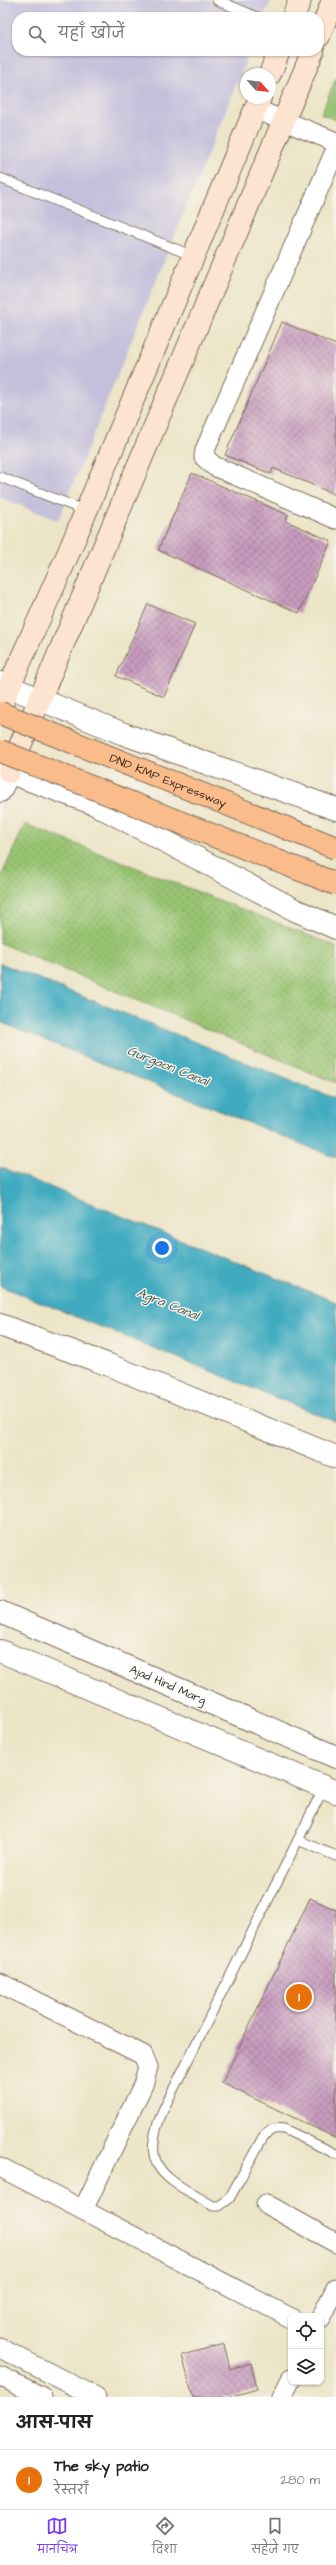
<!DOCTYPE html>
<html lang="hi">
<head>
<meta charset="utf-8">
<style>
	:root { --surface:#fff; --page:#f2f2f2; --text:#222; --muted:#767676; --line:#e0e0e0; --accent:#7c3aed }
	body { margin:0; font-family:"Architects Daughter","Playpen Sans Deva",sans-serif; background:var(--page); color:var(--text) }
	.controls { position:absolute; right:12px; bottom:12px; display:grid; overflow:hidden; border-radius:8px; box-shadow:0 1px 3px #0004 }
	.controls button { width:36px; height:36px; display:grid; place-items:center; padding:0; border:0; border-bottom:1px solid var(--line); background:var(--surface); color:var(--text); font:20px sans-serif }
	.compass { position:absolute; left:240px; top:68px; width:36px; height:36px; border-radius:50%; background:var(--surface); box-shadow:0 1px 3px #0004; rotate:117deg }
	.you { position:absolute; left:162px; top:1248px; width:14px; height:14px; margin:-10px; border:3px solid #fff; border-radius:50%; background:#1a73e8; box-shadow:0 0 0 6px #1a73e833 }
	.badge { display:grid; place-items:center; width:26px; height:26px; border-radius:50%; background:var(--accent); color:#fff; font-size:13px; font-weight:700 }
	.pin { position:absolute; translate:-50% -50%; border:2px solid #fff; box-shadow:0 1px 4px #0006 }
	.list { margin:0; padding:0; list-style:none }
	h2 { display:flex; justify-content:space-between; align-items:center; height:52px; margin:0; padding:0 16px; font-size:17px }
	h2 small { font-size:13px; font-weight:400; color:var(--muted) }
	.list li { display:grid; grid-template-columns:26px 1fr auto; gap:12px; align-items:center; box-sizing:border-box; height:60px; padding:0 16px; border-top:1px solid var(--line) }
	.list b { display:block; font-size:15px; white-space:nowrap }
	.list p { margin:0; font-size:13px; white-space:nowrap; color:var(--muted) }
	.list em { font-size:13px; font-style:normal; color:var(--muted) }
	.icon { flex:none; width:22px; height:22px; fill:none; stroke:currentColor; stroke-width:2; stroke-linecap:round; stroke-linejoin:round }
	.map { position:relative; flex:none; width:336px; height:2397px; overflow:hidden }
	.search { position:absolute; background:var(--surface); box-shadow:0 1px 3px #0004; left:12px; right:12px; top:12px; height:44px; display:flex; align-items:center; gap:10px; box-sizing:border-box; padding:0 14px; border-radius:16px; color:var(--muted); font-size:15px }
	.sheet { height:112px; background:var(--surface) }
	nav { display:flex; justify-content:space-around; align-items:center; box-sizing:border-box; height:56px; border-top:1px solid var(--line); background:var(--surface); font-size:11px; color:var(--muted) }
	nav a { display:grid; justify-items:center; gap:2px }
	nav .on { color:var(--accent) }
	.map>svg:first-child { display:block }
</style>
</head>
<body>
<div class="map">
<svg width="336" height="2397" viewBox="0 0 336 2397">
	<defs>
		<pattern id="grass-dots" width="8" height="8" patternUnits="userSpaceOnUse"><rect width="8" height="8" fill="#98c472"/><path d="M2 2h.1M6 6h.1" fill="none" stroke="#7d9f5d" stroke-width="1.8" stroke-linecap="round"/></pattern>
		<pattern id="building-cross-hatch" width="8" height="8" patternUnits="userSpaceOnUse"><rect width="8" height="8" fill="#c89cbf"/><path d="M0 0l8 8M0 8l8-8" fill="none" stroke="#a47f9b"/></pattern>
	</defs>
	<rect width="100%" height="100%" fill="#f7f3e8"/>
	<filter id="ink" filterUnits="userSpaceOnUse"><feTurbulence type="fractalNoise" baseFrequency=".025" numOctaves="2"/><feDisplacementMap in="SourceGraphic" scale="8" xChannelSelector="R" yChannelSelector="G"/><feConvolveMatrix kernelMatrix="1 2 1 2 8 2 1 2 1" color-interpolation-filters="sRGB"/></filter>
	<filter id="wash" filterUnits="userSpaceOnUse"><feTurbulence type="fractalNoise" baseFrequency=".012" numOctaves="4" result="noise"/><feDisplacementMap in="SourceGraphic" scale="16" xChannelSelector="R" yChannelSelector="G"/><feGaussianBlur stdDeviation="0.9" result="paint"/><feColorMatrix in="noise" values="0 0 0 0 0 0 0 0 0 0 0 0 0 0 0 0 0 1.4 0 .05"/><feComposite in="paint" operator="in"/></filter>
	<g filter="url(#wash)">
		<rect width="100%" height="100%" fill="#ece5c7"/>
		<polygon fill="#c4c0db" points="0,0 271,0 264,17 17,17 17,51 250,51 58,521 0,497"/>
		<polygon fill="url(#grass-dots)" stroke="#6a7748" points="25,824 336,946 336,1083 0,943 0,879"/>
		<polygon fill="#98c472" stroke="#6a7748" points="336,78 336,120 321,114"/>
		<g fill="#41abc0" stroke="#3e6a6f">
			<polygon points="0,963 336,1099 336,1158 0,1022"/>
			<polygon points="0,1167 336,1302 336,1422 0,1286"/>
		</g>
		<g id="blocks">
			<g fill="url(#building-cross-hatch)">
				<polygon points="282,322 336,345 336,495 273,468 271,474 225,455"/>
				<polygon points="192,473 288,515 286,521 331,541 299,613 158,550"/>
				<polygon points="148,604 195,624 164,697 116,676"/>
				<polygon points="310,1898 336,1910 336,2138 222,2083"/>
				<polygon points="224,2344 230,2369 251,2363 257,2389 229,2397 193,2397 182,2355"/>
			</g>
		</g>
	</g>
	<g filter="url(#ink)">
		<use href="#blocks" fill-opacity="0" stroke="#796b59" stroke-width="1"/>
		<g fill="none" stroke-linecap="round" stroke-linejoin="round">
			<defs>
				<g id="service">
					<polyline points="217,0 257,17"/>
					<polyline points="0,178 193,256"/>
					<polyline points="0,477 86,511"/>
					<polyline points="298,1840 324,1787"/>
					<path d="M 336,1856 L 298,1840 L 164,2108 C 136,2170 167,2178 213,2206 L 219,2206 L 229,2199 L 263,2137 C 270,2130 274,2127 284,2129 L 336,2154"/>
				</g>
				<g id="minor">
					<polyline points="255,109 336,142"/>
					<polyline points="336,149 205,450 204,457 214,466 336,519"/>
					<polyline points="0,1983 143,2055 148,2067 143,2085 83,2210"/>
					<polyline points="0,2167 291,2318"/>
					<polyline points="266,2204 336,2243"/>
					<polyline points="321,2318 336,2288"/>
					<polyline points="0,2348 96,2397"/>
					<polyline points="0,2376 42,2397"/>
					<polyline points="282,2397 291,2379"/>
				</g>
				<g id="tertiary">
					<polyline points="0,683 124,734 336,809"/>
					<polyline points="0,769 95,804 295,910 336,928"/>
					<polyline points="0,791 9,772"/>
					<polyline points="0,1325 109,1365 336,1457"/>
					<path id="s1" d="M 0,1612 L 336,1757"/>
					<polyline points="0,1651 336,1792"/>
				</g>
				<g id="secondary">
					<polyline points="293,17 300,0"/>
					<polyline points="319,36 333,0"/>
					<polyline points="270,74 279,51"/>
					<polyline points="0,707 68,554 260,98"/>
					<polyline points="9,772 313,51"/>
				</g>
			</defs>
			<use href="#service" stroke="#796b59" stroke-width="11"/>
			<use href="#minor" stroke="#796b59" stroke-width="21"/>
			<use href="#tertiary" stroke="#796b59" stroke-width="24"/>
			<use href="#secondary" stroke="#796b59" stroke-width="24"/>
			<use href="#service" stroke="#fff" stroke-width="9"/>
			<use href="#minor" stroke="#fff" stroke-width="19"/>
			<use href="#tertiary" stroke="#fff" stroke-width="22"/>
			<use href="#secondary" stroke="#fde4d1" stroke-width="22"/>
			<defs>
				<g id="trunk-bridge">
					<path id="s2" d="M 0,713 L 336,848"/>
					<polyline points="0,751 336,884"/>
				</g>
			</defs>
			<use href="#trunk-bridge" stroke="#796b59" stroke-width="24" stroke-linecap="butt"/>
			<use href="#trunk-bridge" stroke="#fabc8b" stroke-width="22"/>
		</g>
	</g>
	<g text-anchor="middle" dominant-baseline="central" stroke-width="3" stroke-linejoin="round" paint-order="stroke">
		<g font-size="12" fill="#3b2a1e" stroke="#f7f3e8">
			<text stroke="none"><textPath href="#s2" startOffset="181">DND KMP Expressway</textPath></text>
			<text stroke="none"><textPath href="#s1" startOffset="183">Ajad Hind Marg</textPath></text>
		</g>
		<g font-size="13" font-style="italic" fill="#3d5757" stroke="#f7f3e8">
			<text transform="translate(168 1066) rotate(22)">Gurgaon Canal</text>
			<text transform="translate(168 1304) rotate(22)">Agra Canal</text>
		</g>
	</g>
</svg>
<div class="controls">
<button><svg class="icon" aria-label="locate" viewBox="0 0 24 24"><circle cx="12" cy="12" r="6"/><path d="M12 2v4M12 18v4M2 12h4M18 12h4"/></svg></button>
<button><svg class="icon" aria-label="layers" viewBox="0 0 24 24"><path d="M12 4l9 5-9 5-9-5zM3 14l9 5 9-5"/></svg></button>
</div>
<svg class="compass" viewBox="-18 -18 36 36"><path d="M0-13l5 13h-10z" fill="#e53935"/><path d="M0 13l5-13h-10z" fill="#767676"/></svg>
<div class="you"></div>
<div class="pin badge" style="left:299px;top:1997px;background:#e8710a">1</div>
<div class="search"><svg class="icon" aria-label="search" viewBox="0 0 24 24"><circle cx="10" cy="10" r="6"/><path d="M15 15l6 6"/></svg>यहाँ खोजें</div>
</div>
<section class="sheet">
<h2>आस-पास<small></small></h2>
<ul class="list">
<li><span class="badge" style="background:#e8710a">1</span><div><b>The sky patio</b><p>रेस्तराँ</p></div><em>280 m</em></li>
</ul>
</section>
<nav>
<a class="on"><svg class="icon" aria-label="map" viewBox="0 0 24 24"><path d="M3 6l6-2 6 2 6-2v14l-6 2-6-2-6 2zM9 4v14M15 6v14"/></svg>मानचित्र</a>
<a><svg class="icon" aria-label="directions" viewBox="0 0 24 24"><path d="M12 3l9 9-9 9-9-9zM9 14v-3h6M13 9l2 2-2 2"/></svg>दिशा</a>
<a><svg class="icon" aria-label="saved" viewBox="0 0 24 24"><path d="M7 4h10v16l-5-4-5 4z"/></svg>सहेजे गए</a>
</nav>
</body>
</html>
